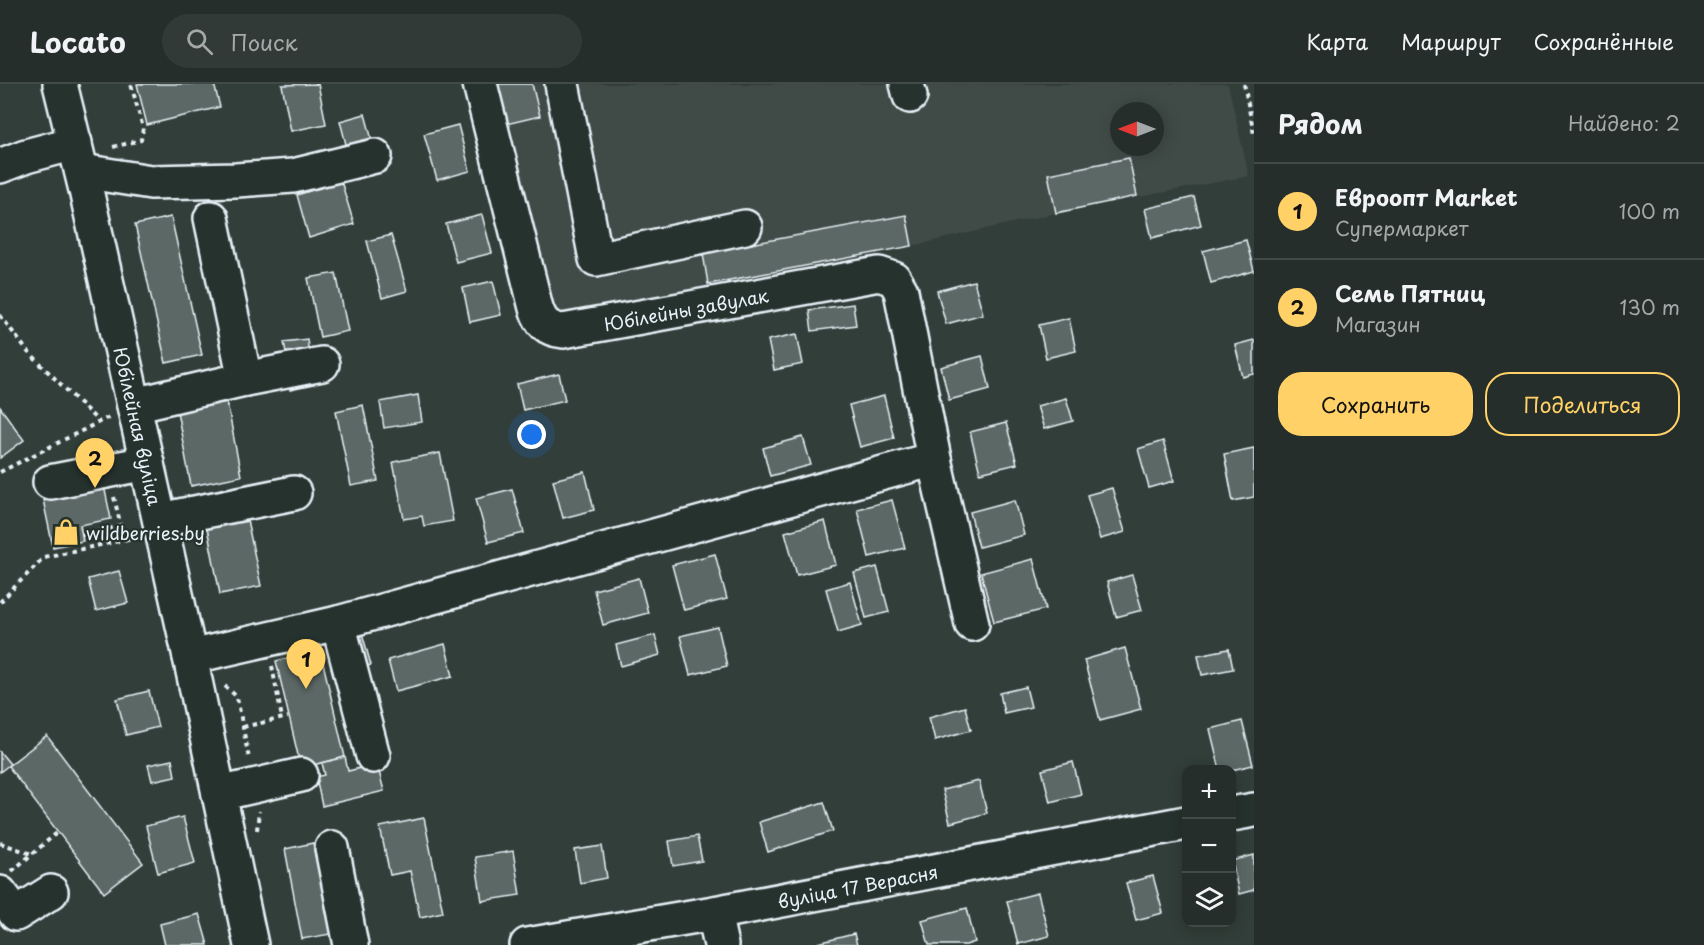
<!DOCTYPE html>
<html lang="ru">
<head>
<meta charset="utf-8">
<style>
	:root { --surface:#262e2b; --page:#323a37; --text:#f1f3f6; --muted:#a4a8a9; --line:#424a47; --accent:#ffd166 }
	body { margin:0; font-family:"Playpen Sans",sans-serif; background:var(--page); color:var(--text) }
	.controls { position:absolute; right:18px; bottom:18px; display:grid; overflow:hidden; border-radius:12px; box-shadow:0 3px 15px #0003 }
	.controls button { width:54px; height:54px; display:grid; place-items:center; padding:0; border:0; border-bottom:2px solid var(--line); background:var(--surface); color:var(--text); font:30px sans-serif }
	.compass { position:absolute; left:1110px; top:18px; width:54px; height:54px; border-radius:50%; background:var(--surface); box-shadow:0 3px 15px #0003; rotate:270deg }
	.you { position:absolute; left:532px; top:351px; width:21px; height:21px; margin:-15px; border:4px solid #fff; border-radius:50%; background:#1a73e8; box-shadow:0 0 0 9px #1a73e833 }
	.badge { display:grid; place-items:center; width:39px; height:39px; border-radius:50%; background:var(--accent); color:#111; font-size:20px; font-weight:700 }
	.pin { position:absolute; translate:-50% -50px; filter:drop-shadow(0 2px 3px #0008) }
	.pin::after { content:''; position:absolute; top:32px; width:21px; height:18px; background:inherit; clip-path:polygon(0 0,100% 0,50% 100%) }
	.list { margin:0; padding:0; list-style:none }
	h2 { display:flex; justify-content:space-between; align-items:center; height:78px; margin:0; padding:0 24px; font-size:26px }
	h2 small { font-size:20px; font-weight:400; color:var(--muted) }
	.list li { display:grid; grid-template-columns:39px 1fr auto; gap:18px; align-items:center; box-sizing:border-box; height:96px; padding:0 24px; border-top:2px solid var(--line) }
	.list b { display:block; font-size:22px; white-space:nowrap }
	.list p { margin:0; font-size:20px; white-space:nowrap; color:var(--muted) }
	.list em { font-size:20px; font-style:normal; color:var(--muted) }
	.actions { display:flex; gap:12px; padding:18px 24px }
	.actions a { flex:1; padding:14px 0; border:2px solid var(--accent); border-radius:24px; text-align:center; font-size:21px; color:var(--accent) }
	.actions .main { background:var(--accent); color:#111 }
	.icon { flex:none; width:33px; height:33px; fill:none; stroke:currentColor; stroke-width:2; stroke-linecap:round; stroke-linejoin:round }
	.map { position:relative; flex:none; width:1254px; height:861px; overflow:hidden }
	header { display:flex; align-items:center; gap:36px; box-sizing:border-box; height:84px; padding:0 30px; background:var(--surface); border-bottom:2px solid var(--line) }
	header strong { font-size:28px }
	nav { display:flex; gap:33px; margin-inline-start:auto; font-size:21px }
	.search { width:420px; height:54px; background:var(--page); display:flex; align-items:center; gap:15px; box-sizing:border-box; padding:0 21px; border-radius:33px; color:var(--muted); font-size:22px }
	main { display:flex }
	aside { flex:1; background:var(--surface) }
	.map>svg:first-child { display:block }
</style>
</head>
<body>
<header>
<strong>Locato</strong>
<div class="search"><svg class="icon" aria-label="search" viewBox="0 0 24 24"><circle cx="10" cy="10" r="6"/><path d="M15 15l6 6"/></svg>Поиск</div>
<nav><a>Карта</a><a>Маршрут</a><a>Сохранённые</a></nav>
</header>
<main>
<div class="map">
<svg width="1254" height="861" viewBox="0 0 1254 861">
	<rect width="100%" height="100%" fill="#323e39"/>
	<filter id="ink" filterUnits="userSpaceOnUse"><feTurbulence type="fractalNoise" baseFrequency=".0167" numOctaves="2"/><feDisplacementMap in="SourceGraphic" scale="12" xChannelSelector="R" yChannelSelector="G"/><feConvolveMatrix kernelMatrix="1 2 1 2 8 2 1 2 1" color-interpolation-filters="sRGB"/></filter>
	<g filter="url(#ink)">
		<path fill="#3f4b46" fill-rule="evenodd" d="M 488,0 L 1228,0 L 1249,92 L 1056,129 L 912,162 L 551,231 L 510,39 L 498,42 ZM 1119,27 L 1155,27 L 1155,63 L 1119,63 Z"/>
		<g fill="#5c6865" stroke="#e8f1f8" stroke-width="1.5">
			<polygon points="137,0 214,0 220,23 147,41"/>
			<polygon points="318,0 326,40 291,47 282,1"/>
			<polygon points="488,0 532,0 540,32 498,42"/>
			<polygon points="365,30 372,56 347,64 340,37"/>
			<polygon points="458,41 470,87 437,96 424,50"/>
			<polygon points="1129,74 1137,112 1056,129 1048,90"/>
			<polygon points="341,97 354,140 309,154 297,111"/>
			<polygon points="1194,113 1201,141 1152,154 1145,125"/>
			<polygon points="482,131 492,169 456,178 446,140"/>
			<polygon points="906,131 912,162 708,200 703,169"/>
			<polygon points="171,133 202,271 166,279 135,141"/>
			<polygon points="391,151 407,207 382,214 367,157"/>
			<polygon points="1246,156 1254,187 1211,199 1203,167"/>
			<polygon points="336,189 348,247 320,253 308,194"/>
			<polygon points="493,197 501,231 470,238 463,204"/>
			<polygon points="974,197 983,230 946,240 937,207"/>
			<polygon points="853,220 856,241 812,247 809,226"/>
			<polygon points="1069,234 1076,267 1046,274 1039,241"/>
			<polygon points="797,250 803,280 774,286 768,256"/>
			<polygon points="307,255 309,271 287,274 284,258"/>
			<polygon points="1254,256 1254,290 1243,293 1235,261"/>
			<polygon points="982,272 990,305 949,316 941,283"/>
			<polygon points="311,288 314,301 290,306 287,293"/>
			<polygon points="559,290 565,316 523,326 517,300"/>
			<polygon points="418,311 422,338 384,344 380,318"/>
			<polygon points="884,312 894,354 860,363 849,321"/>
			<polygon points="1066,314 1073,337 1044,345 1037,322"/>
			<polygon points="227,318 241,392 191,402 177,327"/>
			<polygon points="363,321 378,397 351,402 336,327"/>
			<polygon points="0,323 24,356 0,374"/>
			<polygon points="1006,339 1017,380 980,389 970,348"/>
			<polygon points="803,353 811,381 770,392 763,364"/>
			<polygon points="1163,357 1174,397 1149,404 1138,365"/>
			<polygon points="1254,364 1254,413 1233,417 1224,370"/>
			<polygon points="440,369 453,437 424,442 422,432 404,435 393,378"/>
			<polygon points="585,388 594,426 563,434 553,396"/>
			<polygon points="102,392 111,435 80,441 83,457 53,463 41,406"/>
			<polygon points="1112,404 1125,448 1100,455 1087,411"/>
			<polygon points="512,405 524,449 488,458 476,414"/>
			<polygon points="892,416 905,464 869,473 857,425"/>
			<polygon points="1015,416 1024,451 979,463 970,428"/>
			<polygon points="246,431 261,502 220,510 206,439"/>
			<polygon points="825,437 836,481 797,491 785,448"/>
			<polygon points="715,470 727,515 684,526 672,481"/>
			<polygon points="1033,475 1046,525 994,538 981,489"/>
			<polygon points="877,483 889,528 866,534 854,489"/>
			<polygon points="119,487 128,519 96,527 88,495"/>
			<polygon points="1132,491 1142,526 1116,533 1107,498"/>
			<polygon points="639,494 648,529 603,541 594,506"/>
			<polygon points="850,498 862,541 838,548 826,505"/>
			<polygon points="718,543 727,582 690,591 680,552"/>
			<polygon points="362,549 371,581 357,585 349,553"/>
			<polygon points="655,551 660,571 621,582 616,561"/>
			<polygon points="445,560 453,592 396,607 388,576"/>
			<polygon points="1125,564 1141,625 1100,636 1084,576"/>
			<polygon points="1229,565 1233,585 1202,591 1198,571"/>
			<polygon points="320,566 345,673 301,684 276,577"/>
			<polygon points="1026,603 1031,623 1004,629 1000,609"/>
			<polygon points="149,607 158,643 126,651 117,615"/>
			<polygon points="965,623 971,646 935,656 929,633"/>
			<polygon points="1242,637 1253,681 1232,686 1220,686 1210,645"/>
			<polygon points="47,652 143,779 104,809 8,682"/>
			<polygon points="0,668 10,680 0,688"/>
			<polygon points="345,673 348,687 377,680 384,707 322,722 316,693 325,691 322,679"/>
			<polygon points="172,676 175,692 152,697 148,681"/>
			<polygon points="1073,678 1081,710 1050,718 1042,686"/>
			<polygon points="979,697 987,729 950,739 942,706"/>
			<polygon points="824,718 833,747 768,768 759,738"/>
			<polygon points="183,733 195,779 158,789 146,742"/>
			<polygon points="424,734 443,828 420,833 410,787 390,791 380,743"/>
			<polygon points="697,752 702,777 673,782 669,757"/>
			<polygon points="313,759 331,850 302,855 285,765"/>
			<polygon points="602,762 607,794 580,799 575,766"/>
			<polygon points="513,767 520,811 482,817 475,773"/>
			<polygon points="1254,771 1254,806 1239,810 1232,777"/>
			<polygon points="1153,792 1163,829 1136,836 1126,799"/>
			<polygon points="1038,809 1049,852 1018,860 1007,817"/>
			<polygon points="967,824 975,858 966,861 929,861 922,836"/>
			<polygon points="199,830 208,861 165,861 160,840"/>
			<polygon points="854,850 857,861 819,861 818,859"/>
		</g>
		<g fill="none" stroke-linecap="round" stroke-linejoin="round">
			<defs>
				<g id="minor">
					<path id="s1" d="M 60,0 L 86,106 L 190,573 L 251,861"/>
					<path id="s2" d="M 480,0 L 536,224 C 541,239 547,245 563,247 L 879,190 L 894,195 L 901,207 L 934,375"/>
					<polyline points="562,0 596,175 745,143"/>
					<polyline points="907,0 910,12"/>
					<polyline points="0,82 26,72 75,59"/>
					<polyline points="82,87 151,98 236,96 293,92 375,72"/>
					<polyline points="245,295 322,280"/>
					<polyline points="134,321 245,295 211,134"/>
					<polyline points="50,398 147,379"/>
					<polyline points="160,436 294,409"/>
					<polyline points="338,539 373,672"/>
					<polyline points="190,573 338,539 934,375 972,540"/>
					<polyline points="219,710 301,691"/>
					<polyline points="1232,730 1254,726"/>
					<polyline points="332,764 351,861"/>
					<polyline points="0,809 16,830 51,808"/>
					<polyline points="714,829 721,861"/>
					<path id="s3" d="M 527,861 L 714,829 L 1186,739"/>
				</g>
			</defs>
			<use href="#minor" stroke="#e8f1f8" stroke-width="38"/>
			<g stroke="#e8f1f8" stroke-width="4" stroke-dasharray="4.5 4.5" stroke-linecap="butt">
				<polyline points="1244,0 1254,50"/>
				<polyline points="113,63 141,56 143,44 131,0"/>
				<polyline points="0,231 28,268 99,338"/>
				<polyline points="0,388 109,333"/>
				<polyline points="114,413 124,456 135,453"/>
				<polyline points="82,451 121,442"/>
				<polyline points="0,518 44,473 124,456"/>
				<polyline points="272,582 282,634"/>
				<polyline points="225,602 237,613 249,675"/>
				<polyline points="243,643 288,633"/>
				<polyline points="257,746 259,727"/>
				<polyline points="0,759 32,770"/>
				<polyline points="12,787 58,748"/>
			</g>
			<use href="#minor" stroke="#26332d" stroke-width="33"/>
		</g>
	</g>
	<defs>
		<symbol id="shop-bare" viewBox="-9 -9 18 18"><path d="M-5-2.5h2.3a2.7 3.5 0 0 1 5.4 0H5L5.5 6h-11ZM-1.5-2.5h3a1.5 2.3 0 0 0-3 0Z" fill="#ffd166" stroke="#26332d" stroke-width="2.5" paint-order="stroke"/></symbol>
	</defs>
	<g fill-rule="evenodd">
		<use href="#shop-bare" x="47" y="429" width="38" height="38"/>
	</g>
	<g text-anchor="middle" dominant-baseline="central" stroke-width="4.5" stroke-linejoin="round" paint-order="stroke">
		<g font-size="18" fill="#e8f1f8" stroke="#26332d">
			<text stroke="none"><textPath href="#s2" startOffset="394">Юбілейны завулак</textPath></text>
			<text stroke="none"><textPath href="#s1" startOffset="351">Юбілейная вуліца</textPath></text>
			<text stroke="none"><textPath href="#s3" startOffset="336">вуліца 17 Верасня</textPath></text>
		</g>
		<g font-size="18" fill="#e8f1f8" stroke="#26332d" text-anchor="start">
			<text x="86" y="448">wildberries.by</text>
		</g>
	</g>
</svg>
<div class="controls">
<button>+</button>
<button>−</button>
<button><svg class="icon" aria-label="layers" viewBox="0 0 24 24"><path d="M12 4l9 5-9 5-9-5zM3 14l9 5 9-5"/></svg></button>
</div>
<svg class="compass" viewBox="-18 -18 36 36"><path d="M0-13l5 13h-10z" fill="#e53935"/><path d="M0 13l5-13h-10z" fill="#a4a8a9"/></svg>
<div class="you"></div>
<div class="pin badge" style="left:306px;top:605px">1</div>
<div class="pin badge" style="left:95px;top:404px">2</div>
</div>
<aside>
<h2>Рядом<small>Найдено: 2</small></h2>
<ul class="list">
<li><span class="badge">1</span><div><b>Евроопт Market</b><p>Супермаркет</p></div><em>100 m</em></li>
<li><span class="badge">2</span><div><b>Семь Пятниц</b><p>Магазин</p></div><em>130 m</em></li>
</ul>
<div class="actions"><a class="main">Сохранить</a><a>Поделиться</a></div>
</aside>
</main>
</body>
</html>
